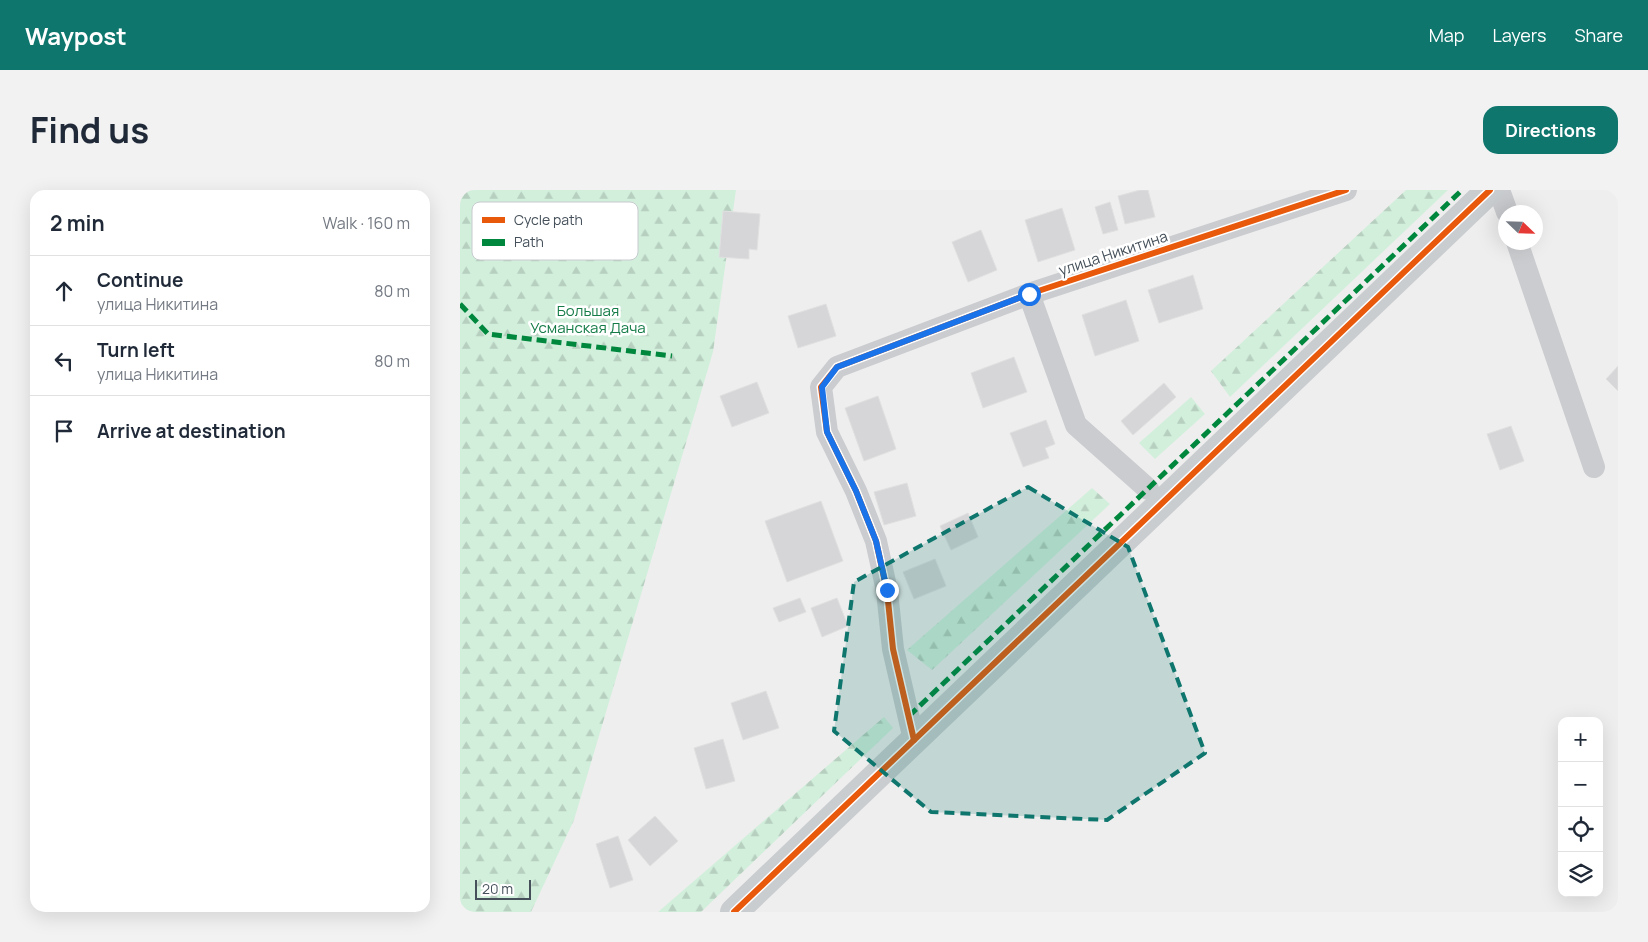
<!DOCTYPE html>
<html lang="en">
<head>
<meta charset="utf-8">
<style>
	:root { --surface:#fff; --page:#f2f2f3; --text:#1f2937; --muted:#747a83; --line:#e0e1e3; --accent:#0f766e }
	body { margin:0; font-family:Manrope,sans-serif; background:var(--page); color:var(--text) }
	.controls { position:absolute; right:15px; bottom:15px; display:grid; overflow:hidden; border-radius:10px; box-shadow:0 5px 20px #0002 }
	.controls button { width:45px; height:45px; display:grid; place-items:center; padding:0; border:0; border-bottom:1px solid var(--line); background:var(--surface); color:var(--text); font:25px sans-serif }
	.compass { position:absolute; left:1038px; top:15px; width:45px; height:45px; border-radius:50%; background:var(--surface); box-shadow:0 5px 20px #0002; rotate:113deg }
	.scale { position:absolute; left:15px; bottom:12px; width:56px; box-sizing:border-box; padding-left:5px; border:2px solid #45505a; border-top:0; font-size:14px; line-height:18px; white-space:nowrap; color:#45505a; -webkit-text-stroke:4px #fff; paint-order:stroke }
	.stop { position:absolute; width:15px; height:15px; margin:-11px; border:4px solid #1a73e8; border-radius:50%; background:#fff }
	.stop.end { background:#1a73e8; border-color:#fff; box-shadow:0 1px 5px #0008 }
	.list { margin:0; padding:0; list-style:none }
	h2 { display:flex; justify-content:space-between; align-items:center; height:65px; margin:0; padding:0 20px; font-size:21px }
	h2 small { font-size:16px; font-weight:400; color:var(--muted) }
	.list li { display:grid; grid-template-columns:32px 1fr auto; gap:15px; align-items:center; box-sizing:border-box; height:70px; padding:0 20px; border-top:1px solid var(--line) }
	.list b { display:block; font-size:19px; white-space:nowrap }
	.list p { margin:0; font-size:16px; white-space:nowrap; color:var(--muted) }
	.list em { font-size:16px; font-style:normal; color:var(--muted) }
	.icon { flex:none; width:28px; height:28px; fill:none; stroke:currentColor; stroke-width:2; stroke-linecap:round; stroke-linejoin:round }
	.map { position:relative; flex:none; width:1158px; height:722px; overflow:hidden; border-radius:15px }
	header { display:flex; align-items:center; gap:30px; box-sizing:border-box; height:70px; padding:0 25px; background:var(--accent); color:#fff }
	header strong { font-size:24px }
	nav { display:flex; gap:28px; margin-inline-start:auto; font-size:18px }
	.intro { display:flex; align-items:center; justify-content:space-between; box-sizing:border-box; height:120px; padding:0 30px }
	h1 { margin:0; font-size:35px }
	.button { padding:12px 22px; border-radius:15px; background:var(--accent); color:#fff; font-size:18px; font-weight:700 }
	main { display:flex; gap:30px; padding:0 30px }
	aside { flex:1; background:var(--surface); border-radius:15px; box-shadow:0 5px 20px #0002 }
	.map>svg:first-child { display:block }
</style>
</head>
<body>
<header>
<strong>Waypost</strong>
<nav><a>Map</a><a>Layers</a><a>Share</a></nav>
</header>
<div class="intro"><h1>Find us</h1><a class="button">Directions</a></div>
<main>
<aside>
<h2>2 min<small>Walk · 160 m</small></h2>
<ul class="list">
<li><svg class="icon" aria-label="ahead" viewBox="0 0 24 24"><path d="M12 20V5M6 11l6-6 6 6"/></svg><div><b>Continue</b><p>улица Никитина</p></div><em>80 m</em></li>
<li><svg class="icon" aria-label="left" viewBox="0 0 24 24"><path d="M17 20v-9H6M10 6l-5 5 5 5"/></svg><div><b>Turn left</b><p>улица Никитина</p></div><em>80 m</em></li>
<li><svg class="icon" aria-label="arrive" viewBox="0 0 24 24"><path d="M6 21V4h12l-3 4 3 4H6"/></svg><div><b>Arrive at destination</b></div></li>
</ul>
</aside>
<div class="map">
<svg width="1158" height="722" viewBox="0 0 1158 722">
	<defs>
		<pattern id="forest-firs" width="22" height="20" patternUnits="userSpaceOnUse" patternTransform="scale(1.25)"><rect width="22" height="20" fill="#d2efdc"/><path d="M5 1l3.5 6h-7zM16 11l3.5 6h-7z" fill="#b6cfbf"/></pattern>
	</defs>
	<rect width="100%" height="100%" fill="#efeeee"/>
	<g fill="url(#forest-firs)">
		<polygon points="0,0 276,0 253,162 114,630 71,722 0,722"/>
		<polygon points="946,0 988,0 770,207 751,181"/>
		<polygon points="731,207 745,224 695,269 679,253"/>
		<polygon points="632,298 650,314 472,480 447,460"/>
		<polygon points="424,527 433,538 241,722 198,722"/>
	</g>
	<g fill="#d6d6d8" stroke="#e0e0e1">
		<polygon points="680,0 688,0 695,27 665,34 658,6"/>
		<polygon points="650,12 658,40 643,44 635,17"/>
		<polygon points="602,18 615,60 578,72 565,30"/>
		<polygon points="263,21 300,24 297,60 289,59 289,69 259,67"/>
		<polygon points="521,40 537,80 508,92 492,52"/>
		<polygon points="733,85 743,119 699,133 688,100"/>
		<polygon points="666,110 679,151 635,166 622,125"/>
		<polygon points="366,114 376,146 338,158 328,126"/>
		<polygon points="554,167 567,202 523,218 511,183"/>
		<polygon points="1158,176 1158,201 1146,189"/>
		<polygon points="297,192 309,223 272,237 260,206"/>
		<polygon points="704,193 716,207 673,245 661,231"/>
		<polygon points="418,206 436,259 404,271 385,218"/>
		<polygon points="586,230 595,254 585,258 589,268 563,277 550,243"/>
		<polygon points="1051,236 1064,271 1040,280 1027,244"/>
		<polygon points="447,293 456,326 424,335 414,302"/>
		<polygon points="361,311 383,371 327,392 305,331"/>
		<polygon points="508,323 518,347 491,360 480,336"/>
		<polygon points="475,369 486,396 454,409 443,382"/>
		<polygon points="340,408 346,422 319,432 313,418"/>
		<polygon points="377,408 388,436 362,447 351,418"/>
		<polygon points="306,501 319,538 283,550 271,513"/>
		<polygon points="263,549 275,591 246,599 234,558"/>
		<polygon points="195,626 218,651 190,676 168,650"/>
		<polygon points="158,646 173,690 150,698 136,654"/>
	</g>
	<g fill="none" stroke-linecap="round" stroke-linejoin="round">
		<g stroke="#cacccf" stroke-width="22">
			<polyline points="1039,0 1047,22"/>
			<polyline points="1057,52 1134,277"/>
			<polyline points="569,104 616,235 688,299"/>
			<polyline points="454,550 433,459 427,401 416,351 396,301 367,242 361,197 377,177 569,104 886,0"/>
		</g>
		<polyline stroke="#cacdd0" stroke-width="28" points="274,722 1030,0"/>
		<g stroke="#00873e" stroke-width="5" stroke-dasharray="10 5" stroke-linecap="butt">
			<polyline points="0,114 28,144 212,166"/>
			<polyline points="449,526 1002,0"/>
		</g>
		<defs>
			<g id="cycleway">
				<polyline points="454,550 433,459 427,401 416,351 396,301 367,242 361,197 377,177 569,104 886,0"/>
				<polyline points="274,722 1030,0"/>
			</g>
		</defs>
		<use href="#cycleway" stroke="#fff" stroke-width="9"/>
		<use href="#cycleway" stroke="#e8590c" stroke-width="6"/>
	</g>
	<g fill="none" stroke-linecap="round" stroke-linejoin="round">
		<polyline stroke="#1a73e8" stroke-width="6" points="427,400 416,351 396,301 367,242 362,197 377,177 569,104"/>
	</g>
	<path fill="#0f766e" fill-opacity="0.2" stroke="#0f766e" stroke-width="4" stroke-dasharray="10 6" stroke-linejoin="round" d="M 568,297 L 668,357 L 745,563 L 647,630 L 471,622 L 374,541 L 394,392 Z"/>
	<g text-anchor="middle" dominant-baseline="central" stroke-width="5" stroke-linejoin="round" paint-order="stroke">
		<g font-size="15" fill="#45505a" stroke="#fff">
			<text transform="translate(653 63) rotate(-18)">улица Никитина</text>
		</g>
		<g font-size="15" fill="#157c48" stroke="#fff">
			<text x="128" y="120">Большая<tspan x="128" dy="17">Усманская Дача</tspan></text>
		</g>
	</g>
	<rect x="12" y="12" width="166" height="58" rx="8" fill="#fff" stroke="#c7cace" stroke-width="1"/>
	<rect x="22" y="27" width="23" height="6" fill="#e8590c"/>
	<rect x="22" y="49" width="23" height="7" fill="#00873e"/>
	<g font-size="14" fill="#45505a">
		<text x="54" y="35">Cycle path</text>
		<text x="54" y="57">Path</text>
	</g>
</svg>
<div class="controls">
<button>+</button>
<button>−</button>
<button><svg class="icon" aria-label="locate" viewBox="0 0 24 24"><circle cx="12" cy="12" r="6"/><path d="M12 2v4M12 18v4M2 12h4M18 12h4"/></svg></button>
<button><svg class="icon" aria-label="layers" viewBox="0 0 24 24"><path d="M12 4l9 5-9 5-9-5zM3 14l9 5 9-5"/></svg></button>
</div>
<svg class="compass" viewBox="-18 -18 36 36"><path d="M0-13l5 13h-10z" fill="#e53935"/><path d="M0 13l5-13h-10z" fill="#747a83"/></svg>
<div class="scale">20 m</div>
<div class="stop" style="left:569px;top:104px"></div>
<div class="stop end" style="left:427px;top:400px"></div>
</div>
</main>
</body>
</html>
